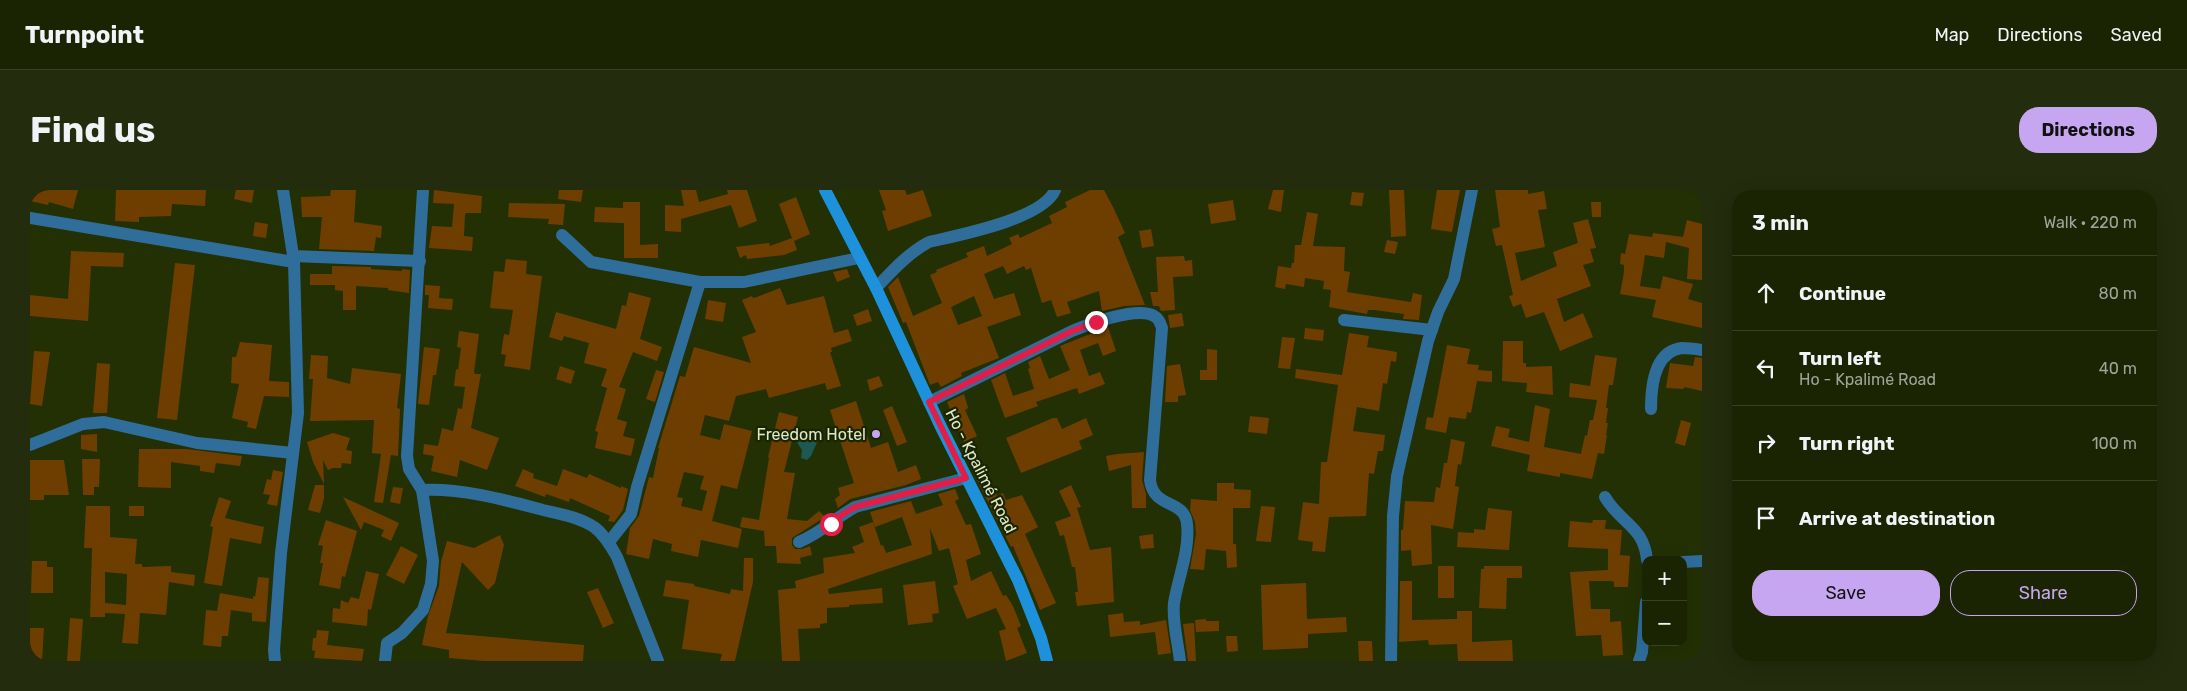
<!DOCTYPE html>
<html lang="en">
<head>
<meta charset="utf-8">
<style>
	:root { --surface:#1a2403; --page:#232c0d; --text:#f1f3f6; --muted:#9fa49a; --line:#384125; --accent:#c6a6f0 }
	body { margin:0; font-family:Rubik,sans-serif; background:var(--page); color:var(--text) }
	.controls { position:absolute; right:15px; bottom:15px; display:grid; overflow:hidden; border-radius:10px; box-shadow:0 5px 20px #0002 }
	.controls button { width:45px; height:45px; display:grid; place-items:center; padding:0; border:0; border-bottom:1px solid var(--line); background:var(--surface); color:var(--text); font:25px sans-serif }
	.stop { position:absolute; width:15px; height:15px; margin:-11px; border:4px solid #e11d48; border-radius:50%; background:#fff }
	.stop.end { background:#e11d48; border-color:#fff; box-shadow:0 1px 5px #0008 }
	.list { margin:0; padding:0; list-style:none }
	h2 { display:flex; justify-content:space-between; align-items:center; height:65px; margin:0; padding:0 20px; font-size:21px }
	h2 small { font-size:16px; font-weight:400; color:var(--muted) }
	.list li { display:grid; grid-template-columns:32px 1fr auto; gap:15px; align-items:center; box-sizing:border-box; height:75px; padding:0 20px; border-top:1px solid var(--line) }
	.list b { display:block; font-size:19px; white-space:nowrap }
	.list p { margin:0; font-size:16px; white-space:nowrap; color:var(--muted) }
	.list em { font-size:16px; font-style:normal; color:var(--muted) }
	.actions { display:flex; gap:10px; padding:15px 20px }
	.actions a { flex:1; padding:11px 0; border:1px solid var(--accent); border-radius:20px; text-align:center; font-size:18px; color:var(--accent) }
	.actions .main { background:var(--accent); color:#111 }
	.icon { flex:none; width:28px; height:28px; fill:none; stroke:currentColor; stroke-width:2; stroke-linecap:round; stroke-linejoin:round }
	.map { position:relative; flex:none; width:1672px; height:471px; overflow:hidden; border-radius:20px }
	header { display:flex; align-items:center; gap:30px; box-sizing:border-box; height:70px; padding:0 25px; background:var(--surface); border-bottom:1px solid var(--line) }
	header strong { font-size:24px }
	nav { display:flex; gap:28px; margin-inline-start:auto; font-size:18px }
	.intro { display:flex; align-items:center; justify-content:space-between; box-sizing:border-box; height:120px; padding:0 30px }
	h1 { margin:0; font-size:35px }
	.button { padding:12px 22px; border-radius:20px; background:var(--accent); color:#111; font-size:18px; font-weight:700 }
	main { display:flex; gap:30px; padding:0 30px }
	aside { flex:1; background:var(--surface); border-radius:20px; box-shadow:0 5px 20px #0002 }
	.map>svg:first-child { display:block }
</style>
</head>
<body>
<header>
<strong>Turnpoint</strong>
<nav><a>Map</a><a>Directions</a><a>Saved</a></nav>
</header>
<div class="intro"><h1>Find us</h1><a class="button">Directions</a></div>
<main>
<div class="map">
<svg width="1672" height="471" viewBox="0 0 1672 471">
	<rect width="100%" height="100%" fill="#233004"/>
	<polygon fill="#1d5952" points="774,244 778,246 783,244 788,250 781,266 777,270 771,268 772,260 766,251 769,246"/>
	<g fill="#6e3e00" fill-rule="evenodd">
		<polygon points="0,0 48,0 43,19 19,12 18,15 0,11"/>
		<polygon points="86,0 176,0 175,16 142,14 141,26 109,27 109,32 85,31"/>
		<polygon points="206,0 224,0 222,13 204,9"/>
		<polygon points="301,0 326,0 324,32 352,36 351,48 346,47 344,61 289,59 292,27 272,27 271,7 300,6"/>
		<polygon points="404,0 452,6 451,23 436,23 435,25 434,46 443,47 442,61 399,58 402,36 422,37 424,14 403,13"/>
		<polygon points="529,0 553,0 551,12 528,9"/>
		<polygon points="651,0 666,0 669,12 698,4 697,0 717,0 727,31 709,38 701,15 651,29 651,42 635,41 635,15 654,16"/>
		<polygon points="849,0 875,0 877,5 893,0 902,26 858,41 852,21 856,20"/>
		<path d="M 1060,0 L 1074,0 L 1083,17 L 1095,43 L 1088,47 L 1115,115 L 1094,116 L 1072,121 L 1069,101 L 1037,112 L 1041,123 L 1027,127 L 1021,110 L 1012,113 L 1001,78 L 996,80 L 994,76 L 977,84 L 973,76 L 954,84 L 964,109 L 984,103 L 991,125 L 957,137 L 969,168 L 931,183 L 932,186 L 911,197 L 908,192 L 900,195 L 876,132 L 873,133 L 858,97 L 868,87 L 883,126 L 912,113 L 900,85 L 907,82 L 906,80 L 938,67 L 936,63 L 954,56 L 957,66 L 982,54 L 979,48 L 988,44 L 990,48 L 1022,33 L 1019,26 L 1037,17 L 1035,12 ZM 944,106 L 952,126 L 928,135 L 921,117 Z"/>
		<polygon points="1243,0 1254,0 1251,22 1238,19"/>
		<polygon points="1359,0 1374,0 1376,46 1361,47"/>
		<polygon points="1407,0 1430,0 1422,42 1401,39"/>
		<polygon points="1465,0 1498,0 1498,4 1514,1 1517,19 1508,20 1515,57 1485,63 1491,91 1527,76 1523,62 1548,53 1543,33 1558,29 1566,58 1560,59 1564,72 1553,75 1561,96 1527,109 1534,132 1553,123 1563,147 1530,161 1514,122 1496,128 1491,114 1483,117 1479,106 1483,105 1472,55 1466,56 1462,39 1470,37"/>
		<polygon points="1322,2 1334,3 1332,16 1320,15"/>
		<polygon points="766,7 780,44 764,51 767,60 754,65 717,69 716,65 710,68 706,57 739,53 740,56 762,48 749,14"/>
		<polygon points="1203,10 1206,30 1181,34 1178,14"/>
		<polygon points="593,12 610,12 610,55 628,54 628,68 594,68 594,33 564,32 565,17 593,18"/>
		<polygon points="1561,12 1571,12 1571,27 1562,27"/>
		<polygon points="479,13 535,14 533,35 518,34 519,29 478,27"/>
		<polygon points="1277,22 1288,24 1283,56 1315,57 1314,81 1320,82 1317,102 1381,112 1383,103 1392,105 1389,130 1373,129 1374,124 1344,120 1338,120 1337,124 1299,117 1301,100 1293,99 1294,91 1275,88 1274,97 1256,94 1255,99 1245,97 1248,76 1261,78 1262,73 1264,73 1265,55 1271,55"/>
		<polygon points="1657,30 1672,34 1672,90 1657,89 1659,58 1636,52 1634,68 1615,65 1610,96 1630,99 1633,86 1663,94 1658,109 1672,113 1672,138 1622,127 1626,110 1590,104 1594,82 1594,75 1590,74 1591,63 1595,64 1599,44 1622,47 1623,43 1653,47"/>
		<polygon points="225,32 238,34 236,48 223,46"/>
		<polygon points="1121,39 1124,56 1112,58 1109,41"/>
		<polygon points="1357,50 1368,52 1365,64 1354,62"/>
		<polygon points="41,61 94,63 93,77 61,76 58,131 0,126 0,105 38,109"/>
		<polygon points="1154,66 1155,71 1162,70 1163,86 1143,87 1145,120 1131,121 1129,116 1123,116 1120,102 1128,102 1126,67"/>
		<polygon points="476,69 497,71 496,84 512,86 500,180 474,176 476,165 471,164 474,144 479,145 483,120 460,118 464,81 474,82"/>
		<polygon points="145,73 165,75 147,230 127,228"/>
		<polygon points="302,76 341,77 341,79 372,81 372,79 380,80 379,103 358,100 358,98 326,96 326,120 313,120 313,101 305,100 305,95 280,95 280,84 302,84"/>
		<polygon points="817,79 820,87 807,92 803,82"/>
		<polygon points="395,95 410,96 409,108 423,109 422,120 398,118 399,105 395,105"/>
		<path d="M 750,98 L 757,115 L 794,106 L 804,143 L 818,139 L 822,151 L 801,158 L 802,162 L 800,162 L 811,196 L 797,200 L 795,193 L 739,208 L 736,199 L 706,206 L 699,231 L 675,225 L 670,245 L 690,250 L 694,234 L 722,241 L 707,299 L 691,295 L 682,331 L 712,339 L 708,358 L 671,350 L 668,367 L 641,361 L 642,354 L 623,349 L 619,369 L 596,364 L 600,338 L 609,326 L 619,287 L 623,288 L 629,258 L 628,258 L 650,186 L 655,187 L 664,157 L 721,173 L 712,147 L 726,142 L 712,110 L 722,106 L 723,108 L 727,107 ZM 654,282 L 674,286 L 670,299 L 677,301 L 672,321 L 651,316 L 653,308 L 647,307 Z"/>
		<polygon points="599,102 621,108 610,149 632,157 627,171 603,162 589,197 596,199 587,229 597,232 593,246 605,249 601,266 565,258 568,242 565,241 577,198 571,196 577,179 554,173 559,153 534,146 532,151 519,147 526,122 586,139 592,115 596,116"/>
		<polygon points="678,110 696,113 693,132 675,129"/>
		<polygon points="838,119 842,131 827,136 823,125"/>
		<polygon points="1152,123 1154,136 1140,138 1138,125"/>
		<polygon points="1078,137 1086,161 1073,166 1068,153 1050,160 1059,186 1070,182 1075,194 1049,204 1047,198 1006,212 1008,216 975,228 961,190 975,183 983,206 1004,199 998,179 1000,178 998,172 1010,166 1019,189 1040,180 1030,156"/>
		<polygon points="1275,138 1294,140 1293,151 1274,149"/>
		<polygon points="429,141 449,144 444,182 445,184 451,184 441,238 469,248 457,280 430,270 427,287 401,281 404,266 393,264 394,254 408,256 412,238 423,241 428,218 432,219 435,197 424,196 426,179 428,180 431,158 427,157"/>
		<polygon points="1319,143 1339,146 1337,157 1367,162 1366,172 1361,171 1357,194 1353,193 1349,221 1327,217 1323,241 1355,245 1353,261 1348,261 1344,284 1339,283 1336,326 1299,327 1295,362 1282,361 1283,352 1268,350 1273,312 1289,314 1291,272 1297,272 1308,195 1265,188 1266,179 1312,185"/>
		<polygon points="1252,147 1265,148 1260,179 1248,178"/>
		<polygon points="1473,151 1493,151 1493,173 1496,173 1496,177 1522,176 1523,205 1496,202 1497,193 1472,191"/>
		<polygon points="210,152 242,155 239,191 259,192 259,207 234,206 226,239 217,237 218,232 202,228 209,194 201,193 202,167 206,167"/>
		<polygon points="1417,155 1440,159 1437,174 1449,175 1448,180 1462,181 1462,192 1447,191 1441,223 1437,222 1436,229 1419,227 1416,243 1395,239 1397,227 1403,228"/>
		<polygon points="394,157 410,159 406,185 403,185 399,215 388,214"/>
		<polygon points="1177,159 1187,160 1187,190 1170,190 1170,180 1177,180"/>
		<polygon points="4,161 20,162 12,216 0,214"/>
		<polygon points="281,165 298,166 297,188 320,194 322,178 371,184 367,218 370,219 368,266 361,265 353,313 344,312 351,264 342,263 344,230 280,231 283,189 279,189"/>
		<polygon points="1565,165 1587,168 1583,195 1579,195 1576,218 1578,218 1576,233 1578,233 1576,245 1577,245 1574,264 1568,263 1562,289 1530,283 1530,287 1497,281 1500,265 1461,256 1466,236 1480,239 1478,247 1499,252 1505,215 1520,219 1514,257 1551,264 1555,245 1557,246 1560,230 1563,230 1567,210 1539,207 1540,193 1560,196"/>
		<polygon points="1665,167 1672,168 1672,201 1654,197 1654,199 1636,198 1640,173 1663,176"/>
		<polygon points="67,173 80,174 77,223 63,223"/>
		<polygon points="1150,174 1156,205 1148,206 1148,212 1135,212 1137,176"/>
		<polygon points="530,176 545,181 541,194 526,189"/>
		<polygon points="626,180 634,182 625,212 616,209"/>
		<polygon points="849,186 853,196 840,201 837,190"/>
		<polygon points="934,204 938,218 935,220 947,246 934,252 917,212"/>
		<polygon points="826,211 841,258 858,252 868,282 886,275 891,289 876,295 820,309 808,318 805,309 810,305 808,298 824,293 800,220"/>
		<polygon points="862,216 877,252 867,256 853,220"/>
		<polygon points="749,222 768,227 754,282 765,283 757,329 777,331 789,321 795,327 762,348 762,355 765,359 772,359 780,356 782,365 770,368 771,374 747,373 746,356 735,356 734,341 710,337 712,327 729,330 739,268 738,267"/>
		<polygon points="1220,226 1239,228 1237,244 1218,242"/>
		<polygon points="1023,228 1027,228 1032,239 1056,228 1063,245 1049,251 1052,259 991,283 976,248"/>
		<polygon points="1651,230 1661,233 1655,256 1645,253"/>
		<polygon points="303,243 320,248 316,260 322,261 321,274 312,273 311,278 303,278 298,280 293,270 294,294 283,272 277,252"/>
		<polygon points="67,244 67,262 51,259 51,245"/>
		<polygon points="1421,249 1435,252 1431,275 1428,274 1425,296 1429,297 1423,339 1401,335 1402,374 1382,376 1381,360 1371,361 1371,340 1373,340 1375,311 1404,312 1406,297 1410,298 1414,273 1417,273"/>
		<polygon points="109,259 157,259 212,266 210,276 186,273 184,283 170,281 170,276 141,272 141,298 108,297"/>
		<polygon points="1114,262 1112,290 1116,304 1116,318 1102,318 1101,275 1079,281 1076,266 1087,264"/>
		<polygon points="52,269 70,269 69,297 64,297 64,305 53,305"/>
		<polygon points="0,270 34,270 39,305 14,305 14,310 0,310"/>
		<polygon points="493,279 504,284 503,288 527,296 533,279 557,288 559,284 591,298 591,296 598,299 593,320 584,332 578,331 580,326 540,308 539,312 516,304 515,307 485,296"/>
		<polygon points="243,280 253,282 247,316 237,314 240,305 233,304 237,289 241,290"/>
		<polygon points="956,285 967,306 973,303 976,310 992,305 1008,337 995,344 1026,413 1010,420 983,356 981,357 947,290"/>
		<polygon points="1187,293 1204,293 1204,299 1221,300 1220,318 1203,318 1203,354 1206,354 1207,377 1197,378 1196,361 1176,359 1174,380 1160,379 1166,344 1165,332 1160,320 1161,309 1187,311"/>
		<polygon points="285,295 294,295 294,308 290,323 278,320"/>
		<polygon points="1041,295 1051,317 1047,318 1060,360 1081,357 1084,412 1047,416 1045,402 1048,402 1045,377 1042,377 1034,345 1030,346 1025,332 1041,326 1029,301"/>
		<polygon points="363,297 373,298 370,314 360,312"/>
		<polygon points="925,299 929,309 925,311 936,335 941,334 951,364 936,370 941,391 961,381 973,406 976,405 983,416 991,436 987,438 997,463 976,471 969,441 976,439 966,418 937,429 923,396 928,394 919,358 909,361 900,338 902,364 798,399 799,404 852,398 853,413 819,415 819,417 797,418 797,433 790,434 790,438 768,439 770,471 752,471 748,400 766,398 765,391 794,383 793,368 825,363 822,357 834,352 829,337 843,332 851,356 853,355 856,363 882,355 872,327 845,337 840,322 881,311 886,324 913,315 908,304"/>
		<polygon points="189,307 201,311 195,328 234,337 231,354 200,348 192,396 174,393 183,337 180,336"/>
		<polygon points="313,307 369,333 361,351 351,346 354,340 334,332 331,340"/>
		<path d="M 56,316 L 80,316 L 80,347 L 107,349 L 105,374 L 112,374 L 112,377 L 141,376 L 141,382 L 165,385 L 164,396 L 139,392 L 136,425 L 110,423 L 108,454 L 92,453 L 95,424 L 75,423 L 75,427 L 60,427 L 62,358 L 54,358 ZM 75,382 L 97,384 L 96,415 L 75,413 Z"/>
		<rect x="99" y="316" width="15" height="10"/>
		<polygon points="1231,316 1245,317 1241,352 1226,351"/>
		<polygon points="1458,318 1482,321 1479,360 1427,357 1428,342 1444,343 1444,339 1455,340"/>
		<polygon points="296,330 327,341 315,387 312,386 310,399 289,395 293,373 290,373 293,356 288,355"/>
		<polygon points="1563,330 1576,330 1575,339 1592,340 1590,365 1600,366 1598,397 1584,397 1584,392 1581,391 1559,391 1561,419 1580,419 1580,432 1591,431 1593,465 1573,466 1571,445 1546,446 1540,382 1578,380 1578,359 1538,357 1540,331 1562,333"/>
		<polygon points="1123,344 1124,358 1111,359 1109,346"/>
		<polygon points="470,345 474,355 465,393 458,400 432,372 416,443 554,455 553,471 454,471 419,468 419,460 392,455 398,426 409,396 411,372 417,351 444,358"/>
		<polygon points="371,356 388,365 374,394 356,385"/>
		<polygon points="714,368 723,368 723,392 705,471 690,471 692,464 652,459 659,410 633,406 636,390 664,394 664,396 700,404 701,399 713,401"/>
		<polygon points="2,371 17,371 17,377 23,377 23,403 1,403"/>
		<rect x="1408" y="376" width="16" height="32"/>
		<polygon points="1454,376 1492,376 1492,388 1477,388 1476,419 1449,418 1451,379 1454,379"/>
		<polygon points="336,381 349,384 341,420 338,419 337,436 302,432 303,418 310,419 311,410 318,413 321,407 329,409"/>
		<polygon points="228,387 239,388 236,432 222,431 222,423 201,420 198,446 192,446 191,457 173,455 176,420 187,421 190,403 223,409 223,406 225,407"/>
		<polygon points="905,391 909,423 902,424 903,432 878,435 873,395"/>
		<polygon points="1370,391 1382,391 1382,430 1427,429 1427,421 1442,421 1442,452 1482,450 1483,471 1428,471 1427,454 1399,455 1398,450 1369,452"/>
		<polygon points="1276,393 1277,429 1316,427 1317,442 1278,444 1278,458 1233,460 1231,395"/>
		<polygon points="568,398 584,433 573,438 557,402"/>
		<polygon points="1093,423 1094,432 1110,431 1110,435 1136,430 1141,463 1128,465 1125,442 1080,447 1078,425"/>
		<polygon points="40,428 53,429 50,471 37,471"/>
		<polygon points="1176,429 1176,431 1189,431 1189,441 1166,442 1165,430"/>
		<polygon points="1164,433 1166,471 1158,471 1153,434"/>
		<polygon points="0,438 14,438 12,471 0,471"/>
		<polygon points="287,440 299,441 297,455 334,459 332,471 284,468 285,461 282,460 283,448 286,448"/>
		<polygon points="1196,446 1207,446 1208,461 1197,462"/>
		<polygon points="1328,451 1342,451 1343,471 1329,471"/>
	</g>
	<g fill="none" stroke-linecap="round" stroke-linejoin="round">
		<g stroke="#2f6d9b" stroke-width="12">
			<polyline points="0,28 264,72"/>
			<polyline points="532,45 561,72 670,92 714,92 829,68"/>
			<polyline points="263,66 390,71"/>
			<path d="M 846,98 C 862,81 878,63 899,52 C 929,45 1013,29 1025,0"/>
			<polyline points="1314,130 1402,140"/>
			<path d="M 899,212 L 1042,141 C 1059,134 1107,116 1124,126 C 1129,128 1130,133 1132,138 L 1120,290 C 1123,319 1155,309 1157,334 C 1160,360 1148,388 1144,413 C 1142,431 1148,453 1150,471"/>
			<path d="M 1621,219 C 1621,197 1624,161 1652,158 C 1659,158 1666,159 1672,160"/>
			<polyline points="0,255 53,234 74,232 167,253 263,263"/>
			<path d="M 392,300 C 432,298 475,310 513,320 C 530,324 549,327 564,337 C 574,344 581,356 587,367 L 628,471"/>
			<path d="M 1575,307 C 1590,333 1614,336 1617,370"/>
			<polyline points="579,352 601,324 607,297 670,92"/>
			<path d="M 769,352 C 792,342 804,329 825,317 L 936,288"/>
			<polyline points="1653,372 1672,371"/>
			<polyline points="245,471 244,460 251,363 268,223 264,72 253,0"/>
			<polyline points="355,471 357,453 372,443 393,420 401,394 403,371 392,300 379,279 377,266 393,0"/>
			<polyline points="1361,471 1363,326 1367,286 1398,151 1408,122 1424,89 1442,0"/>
			<polyline points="1609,471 1612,462 1616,412"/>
		</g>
		<polyline stroke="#1e91dc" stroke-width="12" points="795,0 846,98 910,235 988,390 1011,448 1017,471"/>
	</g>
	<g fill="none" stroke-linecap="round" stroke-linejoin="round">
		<polyline stroke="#e11d48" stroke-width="6" points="801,334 810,326 825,317 936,288 899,212 1042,141 1066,132"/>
	</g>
	<circle fill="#c6a6f0" stroke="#1a2500" stroke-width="2" cx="846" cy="244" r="5"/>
	<g text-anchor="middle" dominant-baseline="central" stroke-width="4.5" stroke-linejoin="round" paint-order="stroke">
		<g font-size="16" fill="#dee9cb" stroke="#1a2500" text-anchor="end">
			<text x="836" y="244">Freedom Hotel</text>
		</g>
		<g font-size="16" fill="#dee9cb" stroke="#1a2500">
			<text transform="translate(951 281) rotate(63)">Ho - Kpalimé Road</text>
		</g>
	</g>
</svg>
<div class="controls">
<button>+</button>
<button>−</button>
</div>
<div class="stop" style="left:801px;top:334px"></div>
<div class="stop end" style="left:1066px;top:132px"></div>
</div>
<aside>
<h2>3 min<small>Walk · 220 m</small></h2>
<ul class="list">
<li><svg class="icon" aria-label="ahead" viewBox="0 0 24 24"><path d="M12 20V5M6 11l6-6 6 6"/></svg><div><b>Continue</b></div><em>80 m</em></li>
<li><svg class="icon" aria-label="left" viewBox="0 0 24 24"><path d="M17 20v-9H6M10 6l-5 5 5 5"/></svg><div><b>Turn left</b><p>Ho - Kpalimé Road</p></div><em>40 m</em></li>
<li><svg class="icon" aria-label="right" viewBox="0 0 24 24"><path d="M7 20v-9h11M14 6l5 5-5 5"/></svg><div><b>Turn right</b></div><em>100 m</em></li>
<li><svg class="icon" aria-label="arrive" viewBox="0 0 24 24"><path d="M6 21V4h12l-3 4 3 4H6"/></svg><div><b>Arrive at destination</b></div></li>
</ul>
<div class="actions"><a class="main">Save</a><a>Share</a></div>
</aside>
</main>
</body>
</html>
